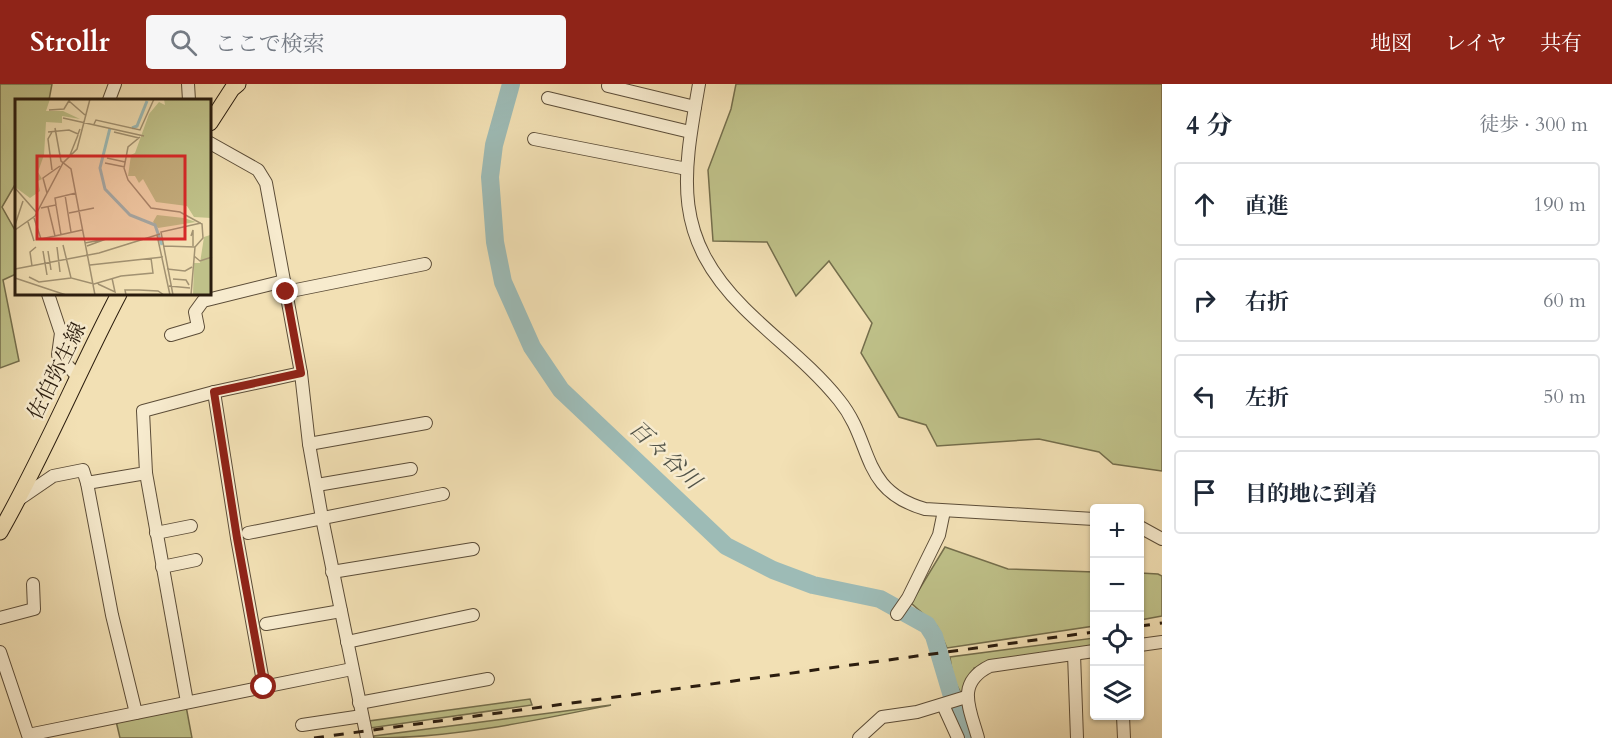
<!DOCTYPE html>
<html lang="ja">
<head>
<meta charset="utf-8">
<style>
	:root { --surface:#fff; --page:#f6f6f7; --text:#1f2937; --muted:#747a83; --line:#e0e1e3; --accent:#8f2418 }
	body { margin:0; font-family:Cardo,"Noto Serif JP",serif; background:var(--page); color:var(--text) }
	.controls { position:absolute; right:18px; bottom:18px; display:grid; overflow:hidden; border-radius:6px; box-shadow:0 2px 4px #0004 }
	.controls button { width:54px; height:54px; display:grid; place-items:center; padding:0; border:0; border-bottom:2px solid var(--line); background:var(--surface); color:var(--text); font:30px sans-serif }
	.stop { position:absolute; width:18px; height:18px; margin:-14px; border:4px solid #8f2418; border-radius:50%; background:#fff }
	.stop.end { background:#8f2418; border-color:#fff; box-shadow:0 2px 6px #0008 }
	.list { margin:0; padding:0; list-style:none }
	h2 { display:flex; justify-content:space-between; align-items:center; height:78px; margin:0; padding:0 24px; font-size:26px }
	h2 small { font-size:20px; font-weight:400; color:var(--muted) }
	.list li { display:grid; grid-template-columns:39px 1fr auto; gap:18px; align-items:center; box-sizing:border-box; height:84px; margin:0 12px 12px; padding:0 12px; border:2px solid var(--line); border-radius:6px }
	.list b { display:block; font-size:22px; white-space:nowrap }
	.list em { font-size:20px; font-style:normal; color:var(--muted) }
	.icon { flex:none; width:33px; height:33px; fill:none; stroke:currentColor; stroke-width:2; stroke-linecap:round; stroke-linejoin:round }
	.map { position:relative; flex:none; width:1162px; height:654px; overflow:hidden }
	header { display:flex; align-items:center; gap:36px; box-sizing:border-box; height:84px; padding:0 30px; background:var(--accent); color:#fff }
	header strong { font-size:28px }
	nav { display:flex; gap:33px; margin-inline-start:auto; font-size:21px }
	.search { width:420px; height:54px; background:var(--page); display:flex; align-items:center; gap:15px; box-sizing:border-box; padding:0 21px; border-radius:6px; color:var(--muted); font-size:22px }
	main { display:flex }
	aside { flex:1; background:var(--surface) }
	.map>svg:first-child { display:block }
</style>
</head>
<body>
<header>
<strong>Strollr</strong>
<div class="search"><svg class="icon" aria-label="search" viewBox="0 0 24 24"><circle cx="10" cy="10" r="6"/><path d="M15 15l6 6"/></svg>ここで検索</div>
<nav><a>地図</a><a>レイヤ</a><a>共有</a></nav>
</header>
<main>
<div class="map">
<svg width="1162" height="654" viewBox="0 0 1162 654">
	<rect width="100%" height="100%" fill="#f2e0b4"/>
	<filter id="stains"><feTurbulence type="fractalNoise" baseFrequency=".00333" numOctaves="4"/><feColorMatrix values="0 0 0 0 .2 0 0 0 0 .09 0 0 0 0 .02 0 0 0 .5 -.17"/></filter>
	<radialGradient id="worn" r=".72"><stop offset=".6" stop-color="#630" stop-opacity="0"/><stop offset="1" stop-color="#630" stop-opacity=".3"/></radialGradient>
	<g fill="#bfc189" stroke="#746e4c" stroke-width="1.5">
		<polygon points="0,0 52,0 49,16 16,16 16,99 2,123 16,148 16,190 3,196 19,277 0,284"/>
		<polygon points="736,0 1162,0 1162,387 1113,380 1099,368 1039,355 937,362 926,341 899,333 861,269 872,239 829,177 796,212 767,158 713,157 708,86 731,25"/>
		<polygon points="945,463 1008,485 1094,488 1094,542 947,564 937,542 911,519"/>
		<polygon points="1140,489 1158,490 1162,492 1162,532 1140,536"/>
		<polygon points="1094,554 1094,564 992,578 974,584 962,611 953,594 950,573"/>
		<polygon points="530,615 532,621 370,644 369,637"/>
		<path d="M 611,621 C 533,637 454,654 374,654 L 374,652 Z"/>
		<polygon points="186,622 192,654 120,654 116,637"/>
	</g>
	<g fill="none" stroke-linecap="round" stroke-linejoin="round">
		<polyline stroke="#9dbbb6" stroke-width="18" points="511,0 494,61 490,93 495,158 503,198 532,263 561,306 726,462 773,486 813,501 880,515 927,541 934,552 951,609 967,654"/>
		<defs>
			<g id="minor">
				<polyline points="188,0 189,16"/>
				<path d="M 699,0 C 683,92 671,151 744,224 C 775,255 811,281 839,316 C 874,359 859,406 925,425 L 1094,435"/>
				<polyline points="608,2 695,23"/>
				<polyline points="548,14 690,48"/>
				<polyline points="109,16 115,0"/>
				<polyline points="534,55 687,85"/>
				<polyline points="210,59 258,86 266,99 301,289 309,360 322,434 367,654"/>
				<polyline points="286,208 425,180"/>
				<polyline points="48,210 61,249 58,271 77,292"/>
				<polyline points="171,251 198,243 195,228 203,217 284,197"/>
				<polyline points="214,308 237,454 264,603"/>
				<polyline points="309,360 426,339"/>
				<polyline points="146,389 187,618"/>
				<polyline points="87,399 112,531 136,629"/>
				<polyline points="317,401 411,385"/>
				<polyline points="18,416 53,392 83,386 87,399 146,389 143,327 214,308 301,289"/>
				<polyline points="1140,443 1162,455"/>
				<polyline points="156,449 191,442"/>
				<polyline points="248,449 443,410"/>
				<polyline points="162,483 196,476"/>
				<polyline points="332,488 473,465"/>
				<polyline points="897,530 908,514 939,451 944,427"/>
				<polyline points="0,534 34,525 33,500"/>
				<polyline points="266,540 341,527"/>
				<polyline points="347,558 473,531"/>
				<polyline points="1140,561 1162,558"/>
				<polyline points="0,568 28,651 352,585"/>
				<polyline points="1074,570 1077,654"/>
				<polyline points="359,619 488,595"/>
				<polyline points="943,621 958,654"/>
				<polyline points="1123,632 1124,654"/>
				<polyline points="302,641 362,632"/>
				<polyline points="859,654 882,633 917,628 966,613"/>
				<path d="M 978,654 C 970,625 955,599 990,582 L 1094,567"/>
			</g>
			<g id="major">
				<polyline points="210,39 232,5 238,0"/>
				<path d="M 0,448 C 44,371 78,288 119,210"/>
			</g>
		</defs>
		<use href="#minor" stroke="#5c4d38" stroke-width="14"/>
		<use href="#major" stroke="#2a1c0e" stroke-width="17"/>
		<use href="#minor" stroke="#f7ebce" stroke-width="12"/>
		<use href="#major" stroke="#f2e0b4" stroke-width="15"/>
		<g stroke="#2a1c0e" stroke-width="3" stroke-dasharray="10 10" stroke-linecap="butt">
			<polyline points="1140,542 1162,539"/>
			<polyline points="314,654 1094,548"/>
		</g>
	</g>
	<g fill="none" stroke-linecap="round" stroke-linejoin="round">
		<polyline stroke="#8f2418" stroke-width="8" points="264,603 237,454 214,308 301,289 286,208"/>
	</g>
	<g text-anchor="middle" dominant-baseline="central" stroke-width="5" stroke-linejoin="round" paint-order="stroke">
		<g font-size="21" fill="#2a1c0e" stroke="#f7ebce">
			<text transform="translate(57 287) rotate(-64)">佐伯弥生線</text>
		</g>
		<g font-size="22" font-style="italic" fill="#525449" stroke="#f7ebce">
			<text transform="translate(665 371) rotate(43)">百々谷川</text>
		</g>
	</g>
	<g transform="translate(15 15)">
		<rect width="196" height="196" fill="#f2e0b4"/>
		<path d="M 0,0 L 35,0 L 31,12 L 48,12 L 65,20 L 47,17 L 47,24 L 31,23 L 29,56 L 23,73 L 27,80 L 23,82 L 25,92 L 15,99 L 0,88 ZM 149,0 L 196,0 L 196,119 L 179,118 L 172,107 L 141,103 L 128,80 L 124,84 L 120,77 L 113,77 L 116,56 L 120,54 L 134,15 L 144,3 L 150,6 ZM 142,116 L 169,119 L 181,123 L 143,129 L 138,123 ZM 196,129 L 196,196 L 178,196 L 179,164 L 185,164 L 189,138 L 195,136 Z" fill="#bfc189"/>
		<path fill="none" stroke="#9dbbb6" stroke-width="3" d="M 95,29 L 85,69 L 90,90 L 115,116 L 140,126 L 147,146M 117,29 L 122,27 L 132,2"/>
		<path fill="none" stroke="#a29272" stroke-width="1.5" d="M 54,2 L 70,16M 34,11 L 49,10 L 55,0M 48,19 L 129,37M 79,25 L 81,21 L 125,31 L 139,0M 40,29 L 46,62 L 56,70 L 80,196M 33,33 L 54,31 L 63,35 L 65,30M 99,33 L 124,39M 125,38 L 113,48 L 109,69 L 113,81 L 136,109 L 165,113 L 187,125 L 188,139 L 180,148 L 176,196M 55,56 L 63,36M 92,59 L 110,63M 90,64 L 110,68M 37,71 L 33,40 L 37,33M 0,89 L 22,114M 32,94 L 28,79 L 45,67M 50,96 L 56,133M 41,106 L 46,136M 33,108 L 40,137M 26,109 L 41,106 L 40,99 L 61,94M 54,114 L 79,109M 19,119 L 26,140 L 67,131M 13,123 L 19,142M 0,126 L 8,102M 0,131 L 20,117 L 48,64 L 62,50 L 75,0M 142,136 L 155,196M 176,137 L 178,131 L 178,147M 70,144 L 91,140 L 72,147M 48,146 L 56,179 L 79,185 L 106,177 L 138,174 L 136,159M 149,147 L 180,148M 42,148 L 45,173M 28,152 L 32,176M 33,152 L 36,171M 179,157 L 185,162 L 197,158M 75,166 L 148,158M 17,167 L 15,153 L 21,148M 0,170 L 84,154 L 145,135M 152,170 L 170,172 L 177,168M 14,178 L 24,183 L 56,179M 0,179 L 51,196M 158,180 L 171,181 L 174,186M 83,185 L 100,193 L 97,179M 154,187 L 175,189M 111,196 L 110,191 L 124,191 L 143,192 L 149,196M 158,196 L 146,133 L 186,124"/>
		<path fill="#d62828" fill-opacity="0.15" stroke="#d62828" stroke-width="3" d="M 22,57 L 170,57 L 170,140 L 22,140 Z"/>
		<rect width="196" height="196" fill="none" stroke="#2a1c0e" stroke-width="3"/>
	</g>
	<rect width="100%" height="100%" filter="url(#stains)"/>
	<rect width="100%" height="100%" fill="url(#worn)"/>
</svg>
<div class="controls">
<button>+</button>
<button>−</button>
<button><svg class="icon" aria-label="locate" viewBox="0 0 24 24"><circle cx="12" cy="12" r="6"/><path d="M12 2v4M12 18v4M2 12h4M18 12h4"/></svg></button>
<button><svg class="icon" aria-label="layers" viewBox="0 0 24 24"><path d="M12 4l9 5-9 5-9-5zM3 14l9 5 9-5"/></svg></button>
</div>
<div class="stop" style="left:264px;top:603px"></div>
<div class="stop end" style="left:286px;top:208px"></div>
</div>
<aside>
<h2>4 分<small>徒歩 · 300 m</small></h2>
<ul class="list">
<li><svg class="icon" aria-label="ahead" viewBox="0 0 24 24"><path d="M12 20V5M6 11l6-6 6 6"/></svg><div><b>直進</b></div><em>190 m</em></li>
<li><svg class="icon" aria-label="right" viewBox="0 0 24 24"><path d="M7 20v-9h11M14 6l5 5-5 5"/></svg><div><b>右折</b></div><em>60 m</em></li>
<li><svg class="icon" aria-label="left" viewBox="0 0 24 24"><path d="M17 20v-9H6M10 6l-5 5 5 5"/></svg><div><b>左折</b></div><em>50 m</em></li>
<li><svg class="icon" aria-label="arrive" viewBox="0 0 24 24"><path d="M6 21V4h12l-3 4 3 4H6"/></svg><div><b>目的地に到着</b></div></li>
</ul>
</aside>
</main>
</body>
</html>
